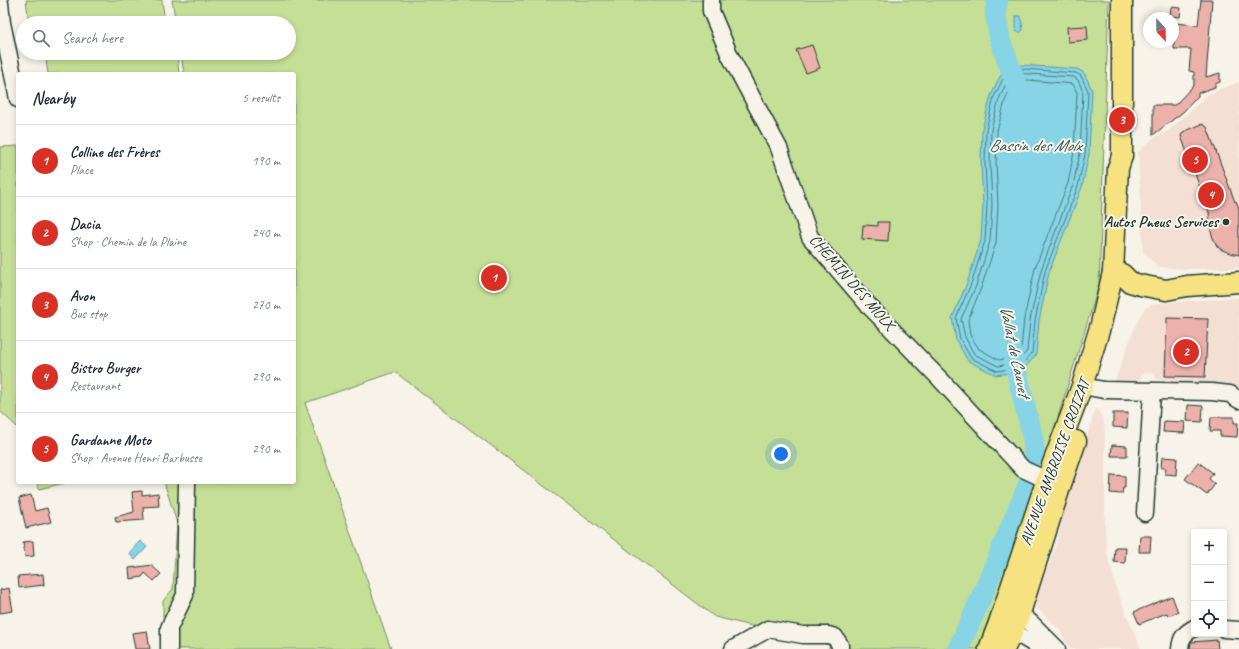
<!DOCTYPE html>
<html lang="en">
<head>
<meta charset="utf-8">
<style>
	:root { --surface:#fff; --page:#f2f2f3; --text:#1f2937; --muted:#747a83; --line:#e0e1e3; --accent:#d93025 }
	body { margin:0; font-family:Caveat,sans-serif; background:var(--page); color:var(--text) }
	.controls { position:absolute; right:12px; bottom:12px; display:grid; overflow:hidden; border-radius:4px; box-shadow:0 2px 6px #0003 }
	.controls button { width:36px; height:36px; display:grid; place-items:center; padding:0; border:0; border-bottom:1px solid var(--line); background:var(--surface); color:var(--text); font:20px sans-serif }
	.compass { position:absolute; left:1143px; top:12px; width:36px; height:36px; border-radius:50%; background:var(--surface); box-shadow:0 2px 6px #0003; rotate:158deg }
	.you { position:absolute; left:781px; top:454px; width:14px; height:14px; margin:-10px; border:3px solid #fff; border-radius:50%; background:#1a73e8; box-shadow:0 0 0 6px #1a73e833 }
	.badge { display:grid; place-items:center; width:26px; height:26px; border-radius:50%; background:var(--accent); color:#fff; font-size:13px; font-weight:700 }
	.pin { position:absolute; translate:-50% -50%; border:2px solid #fff; box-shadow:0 1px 4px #0006 }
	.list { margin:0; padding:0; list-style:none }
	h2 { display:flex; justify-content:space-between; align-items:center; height:52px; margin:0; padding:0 16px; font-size:17px }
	h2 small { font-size:13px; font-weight:400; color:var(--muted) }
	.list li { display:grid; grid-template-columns:26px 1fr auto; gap:12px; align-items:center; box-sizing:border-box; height:72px; padding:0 16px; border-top:1px solid var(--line) }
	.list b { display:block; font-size:15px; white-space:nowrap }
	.list p { margin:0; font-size:13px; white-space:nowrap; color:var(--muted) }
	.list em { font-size:13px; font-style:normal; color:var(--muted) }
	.icon { flex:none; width:22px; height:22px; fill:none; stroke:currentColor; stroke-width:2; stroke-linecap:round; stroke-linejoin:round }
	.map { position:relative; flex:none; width:1239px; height:649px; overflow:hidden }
	.search { position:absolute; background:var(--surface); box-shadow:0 2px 6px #0003; left:16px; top:16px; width:280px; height:44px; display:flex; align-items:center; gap:10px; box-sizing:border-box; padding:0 14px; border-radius:22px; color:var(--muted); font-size:15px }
	.panel { position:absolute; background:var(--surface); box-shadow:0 2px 6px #0003; left:16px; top:72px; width:280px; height:412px; border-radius:4px }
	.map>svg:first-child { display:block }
</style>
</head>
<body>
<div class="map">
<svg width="1239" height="649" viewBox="0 0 1239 649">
	<rect width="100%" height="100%" fill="#f7f3e8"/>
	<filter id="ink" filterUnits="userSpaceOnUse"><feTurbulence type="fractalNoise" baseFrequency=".025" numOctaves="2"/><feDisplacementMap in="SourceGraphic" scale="8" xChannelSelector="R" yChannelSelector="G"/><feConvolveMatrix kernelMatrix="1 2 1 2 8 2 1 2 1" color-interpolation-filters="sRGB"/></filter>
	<g filter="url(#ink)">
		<g fill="#f4dfd5">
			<polygon points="1239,82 1239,268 1186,269 1159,267 1143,252 1138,152 1153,138 1168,131 1210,93"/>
			<polygon points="1230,298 1239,298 1239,391 1167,385 1167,381 1156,379 1155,374 1142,373 1140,381 1135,383 1114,383 1136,324 1145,308 1151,305 1160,303"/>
			<polygon points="1096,408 1101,415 1104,424 1105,432 1105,530 1107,554 1117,591 1141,649 1069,649 1060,630 1037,608 1037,598 1058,539 1066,500"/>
		</g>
		<g fill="#c5df96" stroke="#728e65">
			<polygon points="26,0 162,0 165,23 29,23"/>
			<polygon points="172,0 1109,0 1099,285 1034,494 978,649 829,649 829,645 715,617 395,372 305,403 391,649 163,649 163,601 173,589 177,523 164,482 294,482 294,74 184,74 181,53 289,53 289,23 176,23"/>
			<polygon points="45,53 177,53 179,74 48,74"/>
			<polygon points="18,146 18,428 0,411 0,147"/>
			<polygon points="37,482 69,482 39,489"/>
		</g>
		<g fill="#87d4e6" stroke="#5d989f">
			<polygon points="1016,16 1021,16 1021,17 1023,30 1021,32 1017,32 1016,31"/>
			<polygon points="1008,64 1077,69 1084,73 1092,90 1089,154 1082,187 1049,272 1039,321 1036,355 1022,371 996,375 968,361 956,340 952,318 967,283 981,240 983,205 981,162 982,129 991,96 998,80"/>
			<polygon points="140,541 147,547 135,560 129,553"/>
		</g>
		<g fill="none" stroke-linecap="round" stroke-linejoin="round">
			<g stroke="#49797b" stroke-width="1">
				<polygon points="1011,68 1076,73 1081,76 1088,91 1085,154 1078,186 1045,271 1035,321 1032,353 1020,367 997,371 971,358 960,339 956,318 971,284 985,241 987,205 985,162 986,130 994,97 1002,81"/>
				<polygon points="1014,73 1074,77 1078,80 1083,92 1080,153 1073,185 1041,270 1030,320 1027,351 1017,363 998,366 974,354 965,337 961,319 976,286 990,241 992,205 990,162 991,130 999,99 1006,84"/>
				<polygon points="1017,79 1073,84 1077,93 1074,152 1068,183 1035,268 1024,319 1021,349 1014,357 999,360 979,349 970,335 968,320 981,288 996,243 998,205 996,162 997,131 1005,101 1011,87"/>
			</g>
			<g stroke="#87d4e6" stroke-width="21">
				<polyline points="998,0 995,12 1000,40 1018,89"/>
				<polyline points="958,649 981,598 1035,469 1033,439 1010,345"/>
			</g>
		</g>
		<g fill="#ecb1aa" stroke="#1f3d34">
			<polygon points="1201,0 1212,0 1206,77 1220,73 1220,82 1215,84 1215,87 1198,93 1198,96 1183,112 1153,135 1153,105 1175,105 1194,85 1194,72 1189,71 1191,49 1174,49 1174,23 1198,25"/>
			<polygon points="1171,7 1181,8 1180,17 1170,16"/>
			<polygon points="1087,26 1088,40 1068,42 1067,27"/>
			<polygon points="812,45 820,68 806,73 796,50"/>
			<polygon points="1202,124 1207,127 1235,202 1236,201 1239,208 1239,255 1230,253 1222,250 1217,246 1213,238 1210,228 1209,212 1181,136 1183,132"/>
			<polygon points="878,222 889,222 888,241 862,239 863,225 878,226"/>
			<polygon points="1167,318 1208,319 1205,377 1165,376"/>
			<polygon points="1188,405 1203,406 1202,422 1187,421"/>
			<polygon points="1113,413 1128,413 1127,428 1113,427"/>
			<polygon points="1211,417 1234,417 1234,423 1238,423 1237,437 1220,436 1220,431 1210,431"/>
			<polygon points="1164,421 1185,422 1184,433 1163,432"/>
			<polygon points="1112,445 1127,446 1127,456 1111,456"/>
			<polygon points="1162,457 1177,458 1176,475 1165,474 1166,468 1161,468"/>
			<polygon points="1198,462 1213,473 1209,479 1215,484 1207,495 1185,479"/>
			<polygon points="1111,475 1125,476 1125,488 1123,488 1122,494 1110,493"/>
			<polygon points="142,491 142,495 158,493 159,506 143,507 144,520 116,522 115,517 134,512 132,492"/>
			<polygon points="31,495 35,511 47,508 51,522 26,528 19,498"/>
			<polygon points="1140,536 1151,536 1150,552 1139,552"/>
			<polygon points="33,541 34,556 25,557 23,542"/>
			<polygon points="1115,547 1126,547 1125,563 1114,562"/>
			<polygon points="153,565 152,566 161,574 154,581 145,573 142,577 130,579 129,568"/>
			<polygon points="43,574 44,585 19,588 18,576"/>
			<polygon points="9,588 13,611 0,613 0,590"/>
			<polygon points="1172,596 1178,612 1168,616 1167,613 1164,614 1139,624 1134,612"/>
			<polygon points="147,631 150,649 135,649 132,633"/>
			<polygon points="1217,640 1218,649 1190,649 1191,642"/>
		</g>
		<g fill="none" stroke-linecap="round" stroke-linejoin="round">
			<defs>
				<g id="minor">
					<polyline points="711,0 711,11 730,56 779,148 810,237 869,306 940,379 1023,469 1038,476 1057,483"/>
					<polyline points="0,3 2,23 18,99"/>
					<polyline points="1082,386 1104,390 1212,392 1230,394 1239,400"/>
					<polyline points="1145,513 1152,391"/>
					<polyline points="1011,607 1031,623 1057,649"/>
					<polyline points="1004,626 1034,644 1038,649"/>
					<polyline points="1224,629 1239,630"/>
					<polyline points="169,649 169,628 185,595 187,482"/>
					<polyline points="733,649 768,629 803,635 828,635 835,637 840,645 840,649"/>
					<path d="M 1180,649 C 1181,637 1184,634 1194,628"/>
				</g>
				<g id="major">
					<polyline points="1113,272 1122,274 1130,282 1140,285 1166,290 1187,286 1239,282"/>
					<polyline points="989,649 999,623 1047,479 1082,386 1101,324 1113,272 1118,168 1122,156 1122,0"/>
					<polyline points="1004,649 1013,631 1020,613 1061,484 1076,441"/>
				</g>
			</defs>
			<use href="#minor" stroke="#1f3d34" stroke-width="19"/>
			<use href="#major" stroke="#1f3d34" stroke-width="23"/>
			<use href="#minor" stroke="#f7f3e8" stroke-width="16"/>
			<use href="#major" stroke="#f7e281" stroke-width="20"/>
		</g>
	</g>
	<circle fill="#1f3d34" stroke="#f7f3e8" stroke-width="1.5" cx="1226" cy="222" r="4"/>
	<g text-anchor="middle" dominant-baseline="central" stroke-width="4" stroke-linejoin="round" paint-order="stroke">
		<g font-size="16" font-weight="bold" fill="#1f3d34" stroke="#f7f3e8" text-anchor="end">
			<text x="1218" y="222">Autos Pneus Services</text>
		</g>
		<g font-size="16" fill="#1f3d34" stroke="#f7f3e8">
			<text transform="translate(852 282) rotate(49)">CHEMIN DES MOLX</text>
			<text transform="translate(1055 462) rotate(-70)">AVENUE AMBROISE CROIZAT</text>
		</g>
		<g font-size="17" font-style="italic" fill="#345b58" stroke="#f7f3e8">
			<text x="1035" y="145">Bassin des Molx</text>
			<text transform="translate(1015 351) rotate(78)">Vallat de Cauvet</text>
		</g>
	</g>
</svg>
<div class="controls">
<button>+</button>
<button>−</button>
<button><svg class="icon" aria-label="locate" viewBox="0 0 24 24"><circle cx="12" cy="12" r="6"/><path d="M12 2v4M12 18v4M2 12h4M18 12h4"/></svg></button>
</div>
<svg class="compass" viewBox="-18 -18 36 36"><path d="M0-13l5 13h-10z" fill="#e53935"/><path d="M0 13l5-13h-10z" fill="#747a83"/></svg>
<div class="you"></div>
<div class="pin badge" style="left:494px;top:278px">1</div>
<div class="pin badge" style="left:1186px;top:352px">2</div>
<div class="pin badge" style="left:1122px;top:120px">3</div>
<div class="pin badge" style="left:1211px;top:195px">4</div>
<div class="pin badge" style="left:1195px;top:160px">5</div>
<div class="search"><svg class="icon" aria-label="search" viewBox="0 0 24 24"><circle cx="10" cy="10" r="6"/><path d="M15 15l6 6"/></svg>Search here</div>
<section class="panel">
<h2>Nearby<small>5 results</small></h2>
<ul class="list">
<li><span class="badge">1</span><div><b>Colline des Frères</b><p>Place</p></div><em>190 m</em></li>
<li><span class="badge">2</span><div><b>Dacia</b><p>Shop · Chemin de la Plaine</p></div><em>240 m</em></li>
<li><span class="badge">3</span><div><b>Avon</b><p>Bus stop</p></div><em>270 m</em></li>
<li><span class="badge">4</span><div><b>Bistro Burger</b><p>Restaurant</p></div><em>290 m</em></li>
<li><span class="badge">5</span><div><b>Gardanne Moto</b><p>Shop · Avenue Henri Barbusse</p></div><em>290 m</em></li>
</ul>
</section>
</div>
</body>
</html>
